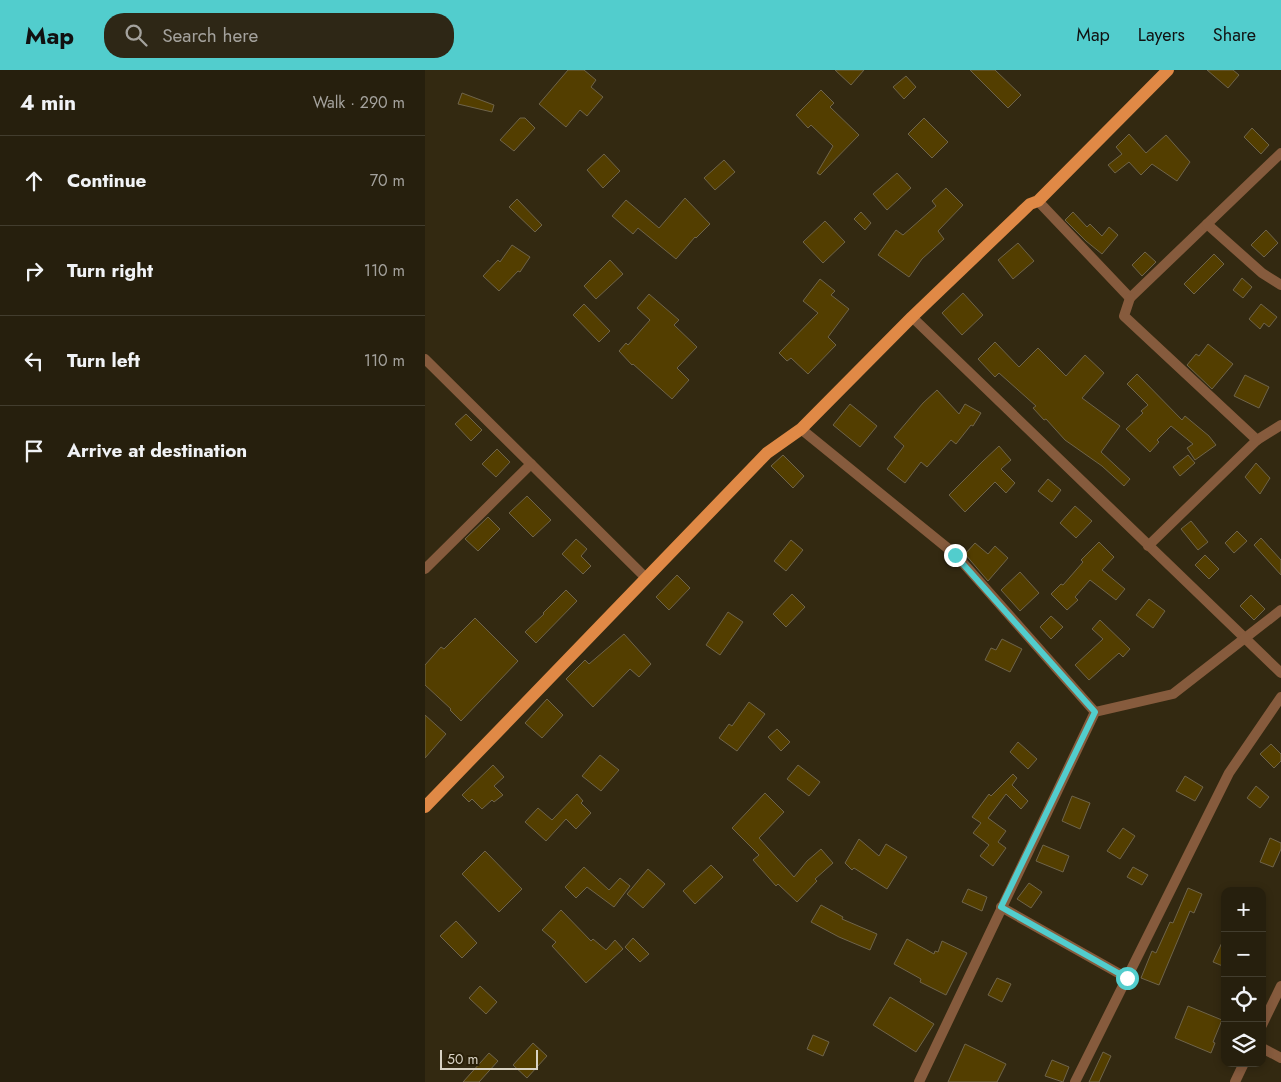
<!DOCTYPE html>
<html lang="en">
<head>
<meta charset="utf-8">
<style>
	:root { --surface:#261f0d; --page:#2e2716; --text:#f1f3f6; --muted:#a4a29d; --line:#423d2e; --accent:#52cdcd }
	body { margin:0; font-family:Jost,sans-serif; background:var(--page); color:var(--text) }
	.controls { position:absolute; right:15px; bottom:15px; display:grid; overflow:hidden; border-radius:10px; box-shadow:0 2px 8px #0003 }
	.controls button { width:45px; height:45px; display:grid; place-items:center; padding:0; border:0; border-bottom:1px solid var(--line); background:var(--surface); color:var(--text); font:25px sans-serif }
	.scale { position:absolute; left:15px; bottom:12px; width:98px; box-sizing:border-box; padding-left:5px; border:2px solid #d8d2c4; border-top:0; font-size:14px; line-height:18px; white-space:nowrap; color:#d8d2c4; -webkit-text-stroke:4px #291f07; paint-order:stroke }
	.stop { position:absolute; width:15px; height:15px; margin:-11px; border:4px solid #52cdcd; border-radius:50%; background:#fff }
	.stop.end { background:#52cdcd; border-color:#fff; box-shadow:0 1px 5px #0008 }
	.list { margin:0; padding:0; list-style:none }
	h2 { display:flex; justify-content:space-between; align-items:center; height:65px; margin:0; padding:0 20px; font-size:21px }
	h2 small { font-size:16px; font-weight:400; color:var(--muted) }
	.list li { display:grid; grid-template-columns:32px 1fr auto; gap:15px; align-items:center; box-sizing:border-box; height:90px; padding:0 20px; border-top:1px solid var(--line) }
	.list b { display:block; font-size:19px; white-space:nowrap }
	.list em { font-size:16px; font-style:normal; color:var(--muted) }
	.icon { flex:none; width:28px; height:28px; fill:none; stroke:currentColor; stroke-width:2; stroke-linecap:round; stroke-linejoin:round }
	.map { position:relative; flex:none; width:856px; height:1012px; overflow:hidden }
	header { display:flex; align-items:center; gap:30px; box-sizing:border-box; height:70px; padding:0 25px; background:var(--accent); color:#111 }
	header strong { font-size:24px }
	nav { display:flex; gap:28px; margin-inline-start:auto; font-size:18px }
	.search { width:350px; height:45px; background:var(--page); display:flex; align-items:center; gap:12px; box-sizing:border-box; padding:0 18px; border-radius:20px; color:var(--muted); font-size:19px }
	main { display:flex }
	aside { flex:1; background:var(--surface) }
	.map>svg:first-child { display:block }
</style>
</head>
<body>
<header>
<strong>Map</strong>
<div class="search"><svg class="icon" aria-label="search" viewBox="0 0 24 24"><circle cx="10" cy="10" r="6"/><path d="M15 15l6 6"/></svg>Search here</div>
<nav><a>Map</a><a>Layers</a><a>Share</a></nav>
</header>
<main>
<aside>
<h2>4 min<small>Walk · 290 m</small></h2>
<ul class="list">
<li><svg class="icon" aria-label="ahead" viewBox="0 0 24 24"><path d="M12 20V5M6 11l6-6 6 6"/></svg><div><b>Continue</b></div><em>70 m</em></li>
<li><svg class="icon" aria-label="right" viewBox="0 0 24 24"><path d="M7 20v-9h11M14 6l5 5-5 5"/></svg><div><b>Turn right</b></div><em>110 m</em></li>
<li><svg class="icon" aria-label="left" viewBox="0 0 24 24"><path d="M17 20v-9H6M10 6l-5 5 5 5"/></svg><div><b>Turn left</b></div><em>110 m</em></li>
<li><svg class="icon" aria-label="arrive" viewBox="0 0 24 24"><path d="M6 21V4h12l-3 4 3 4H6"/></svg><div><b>Arrive at destination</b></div></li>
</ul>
</aside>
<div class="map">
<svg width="856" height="1012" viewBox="0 0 856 1012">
	<rect width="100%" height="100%" fill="#332911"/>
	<g fill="#533e00" stroke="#6f644a">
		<polygon points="143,0 159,0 171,10 166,17 178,27 162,46 155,40 141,57 114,34"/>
		<polygon points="410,0 439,0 426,15"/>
		<polygon points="545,0 570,0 596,25 583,38"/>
		<polygon points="782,0 808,0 814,5 803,18"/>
		<polygon points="481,6 491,17 479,29 468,17"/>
		<polygon points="396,20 409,33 405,37 434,65 395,105 392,103 408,76 386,55 383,58 371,45"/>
		<polygon points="37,23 69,35 67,42 33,34"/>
		<polygon points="95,48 100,48 110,58 89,81 75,70"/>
		<polygon points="499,48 523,72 507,88 483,64"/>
		<polygon points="827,58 844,75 836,84 819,67"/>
		<polygon points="704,64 721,83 741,65 765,92 752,111 727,94 716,105 704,92 690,103 683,95 697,84 691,77"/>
		<polygon points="179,84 195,101 178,118 162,100"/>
		<polygon points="299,90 310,102 290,120 279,108"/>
		<polygon points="472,103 486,118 462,140 448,124"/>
		<polygon points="521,118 538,135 513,161 519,169 497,189 484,207 453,185 471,160 478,165 511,136 507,131"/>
		<polygon points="260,128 285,154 271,168 270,167 251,189 213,158 208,164 187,146 201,130 234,158"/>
		<polygon points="92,129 117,155 110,162 84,137"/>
		<polygon points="436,142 446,153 440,160 429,149"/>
		<polygon points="648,142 662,157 665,154 677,166 684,157 693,165 677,184 661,171 640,150"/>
		<polygon points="400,151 420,172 398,193 378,172"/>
		<polygon points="841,160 853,173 839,187 826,175"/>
		<polygon points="593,173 609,191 588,209 573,190"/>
		<polygon points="87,175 105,187 95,202 93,201 74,221 58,206 73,190 75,192"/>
		<polygon points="720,182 731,192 717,206 707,195"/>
		<polygon points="789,184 799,194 769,224 759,214"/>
		<polygon points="185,190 198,204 171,229 159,216"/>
		<polygon points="817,208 827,217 818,228 808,220"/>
		<polygon points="395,209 410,221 406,225 424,239 403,267 411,275 383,304 366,288 362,291 354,283 393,243 378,231"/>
		<polygon points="538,223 558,245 537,265 517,243"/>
		<polygon points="224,224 254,250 249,255 272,277 252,298 264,310 247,329 208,294 207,295 194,281 201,273 203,275 225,250 212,238"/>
		<polygon points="159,234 185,261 174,272 148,245"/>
		<polygon points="836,234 852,247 844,257 839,253 835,259 824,249"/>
		<polygon points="570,272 594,297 613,278 641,306 660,285 679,303 657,328 695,356 676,382 705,409 699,416 677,396 640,370 621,349 619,350 608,338 611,336 574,303 570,307 553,289"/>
		<polygon points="783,274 808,294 787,319 762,295 771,284 774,286"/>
		<polygon points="712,304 757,350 760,346 784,366 791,375 770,390 762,378 768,374 746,356 732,370 734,372 725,382 701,359 718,343 716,341 723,335 702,314"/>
		<polygon points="820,305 844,317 834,338 809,326"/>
		<polygon points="512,320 534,344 540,334 556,343 548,356 546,355 531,374 526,370 502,397 496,392 480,413 462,399 479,376 469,367 498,333"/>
		<polygon points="425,334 452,356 435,377 408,355"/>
		<polygon points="41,344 57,360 46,371 30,354"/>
		<polygon points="574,376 586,390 576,399 590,413 581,423 570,412 540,442 524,425 558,391"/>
		<polygon points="72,379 85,392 71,407 57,394"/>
		<polygon points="358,385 379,406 368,418 346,396"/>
		<polygon points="763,385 770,393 755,406 748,397"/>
		<polygon points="831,393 845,408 835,424 820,407"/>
		<polygon points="623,409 636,420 627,432 613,421"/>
		<polygon points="102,426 126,450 108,467 84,443"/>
		<polygon points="650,436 667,451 651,468 635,453"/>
		<polygon points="63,447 75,459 53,481 40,469"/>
		<polygon points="766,451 783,472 773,480 756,459"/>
		<polygon points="812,461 822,471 809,483 800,473"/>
		<polygon points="836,468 856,490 856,505 829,475"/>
		<polygon points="151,469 162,479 156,486 166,496 158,504 137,484"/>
		<polygon points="366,470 378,480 361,501 349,491"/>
		<polygon points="674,472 689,487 677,500 700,519 691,530 665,510 650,527 653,530 642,540 626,524 636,514 638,515 658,492 656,490"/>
		<polygon points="550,473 563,484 570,476 583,488 563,511 540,484"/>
		<polygon points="780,485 794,499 784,509 770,495"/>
		<polygon points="595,502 614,523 595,541 576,520"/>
		<polygon points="252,505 265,518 244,540 231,527"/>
		<polygon points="141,520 152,531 111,573 100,562 119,544 118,543"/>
		<polygon points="367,524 380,537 361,557 348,544"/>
		<polygon points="826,525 840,539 829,550 815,536"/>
		<polygon points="724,529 740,541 728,558 711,545"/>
		<polygon points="303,542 318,552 295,585 281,575"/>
		<polygon points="626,546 638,557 626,569 615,557"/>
		<polygon points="50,548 93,591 36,651 25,640 26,639 0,615 0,595 16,577 19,579"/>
		<polygon points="675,550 705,579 698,587 694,583 664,610 650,595 678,569 667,559"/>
		<polygon points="199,564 226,594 214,607 205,599 168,637 141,609 160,590 164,594"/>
		<polygon points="577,569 597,579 585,602 560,590 566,578 571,580"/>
		<polygon points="122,629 138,645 117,668 100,653"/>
		<polygon points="324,632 340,644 312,681 294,668 304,654 307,656"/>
		<polygon points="0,645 21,664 0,688"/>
		<polygon points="352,659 365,672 356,681 343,667"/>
		<polygon points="593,672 612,689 603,699 585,682"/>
		<polygon points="846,674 856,684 856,691 849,698 835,684"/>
		<polygon points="175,685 194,700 176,721 157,706"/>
		<polygon points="68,695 79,707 69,716 78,725 69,732 67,730 57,739 47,729 44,732 37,725"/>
		<polygon points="373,695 395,712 384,726 362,709"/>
		<polygon points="588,704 592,708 587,715 603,731 596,739 581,724 563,748 581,761 573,772 581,778 568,796 555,786 564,775 548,763 556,753 547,747 564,724 566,726"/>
		<polygon points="760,706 778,717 770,731 751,721"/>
		<polygon points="831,716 844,727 835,738 822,728"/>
		<polygon points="340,723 359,742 334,768 369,807 382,791 396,779 408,793 390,809 392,811 372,832 353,814 351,816 328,790 334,785 307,758"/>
		<polygon points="152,724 158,731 156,733 166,743 151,759 141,749 121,771 100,752 113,738 127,750"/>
		<polygon points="647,726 665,733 655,759 637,751"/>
		<polygon points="698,758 710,766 695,789 682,781"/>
		<polygon points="845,768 856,773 856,779 848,797 835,792"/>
		<polygon points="434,769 454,786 461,774 482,787 462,819 429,798 427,800 420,793"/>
		<polygon points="618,775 644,786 638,802 611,791"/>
		<polygon points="60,781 97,819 74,842 37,804"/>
		<polygon points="286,795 298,807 270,834 258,821"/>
		<polygon points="159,797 184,820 195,808 205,816 189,837 162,817 151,828 140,817"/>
		<polygon points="708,797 723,805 717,815 702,807"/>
		<polygon points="223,799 240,814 218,838 202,824"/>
		<polygon points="604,813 617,822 606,838 592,829"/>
		<polygon points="763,818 777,824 769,843 765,841 734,915 716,908 727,881 731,883 745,852 748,853"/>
		<polygon points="543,819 562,827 557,841 537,832"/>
		<polygon points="396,835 418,847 417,849 452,864 445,880 414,867 386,852"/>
		<polygon points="136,840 166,871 168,869 181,880 190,870 198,879 161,913 127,876 131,872 117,860"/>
		<polygon points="31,851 52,873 37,888 15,866"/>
		<polygon points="800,866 800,897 788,892"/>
		<polygon points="208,868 224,884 215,892 200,877"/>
		<polygon points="482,869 509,884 510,881 513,882 517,871 542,883 521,925 495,912 496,909 469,894"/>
		<polygon points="572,908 586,914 577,932 563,925"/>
		<polygon points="55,916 72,932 61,944 44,928"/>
		<polygon points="465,927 509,954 491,982 448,955"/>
		<polygon points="763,936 797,950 788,972 790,973 786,983 750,968"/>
		<polygon points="388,965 404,972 398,986 382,979"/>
		<polygon points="108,973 122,986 102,1008 88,995"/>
		<polygon points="540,974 581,994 572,1012 523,1012"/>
		<polygon points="678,982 686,986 674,1012 664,1012"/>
		<polygon points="64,983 73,991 54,1012 38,1012"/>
		<polygon points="627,990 644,997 638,1012 620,1006"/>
	</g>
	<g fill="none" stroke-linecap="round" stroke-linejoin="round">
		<g stroke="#865b3d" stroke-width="10">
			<polyline points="613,131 705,228 856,83"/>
			<polyline points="782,154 837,203 856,215"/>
			<polyline points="705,228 699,246 832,370"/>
			<polyline points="487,247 856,603"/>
			<polyline points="0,289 221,508"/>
			<polyline points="376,359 531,485 670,642"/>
			<polyline points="723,476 832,370 856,355"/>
			<polyline points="0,499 106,394"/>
			<polyline points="576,837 702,908"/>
			<polyline points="837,955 856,916"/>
			<polyline points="837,978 856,988"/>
			<polyline points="494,1012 670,642 748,624 856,540"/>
			<polyline points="650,1012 804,703 856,627"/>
			<polyline points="810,1012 819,993"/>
		</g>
		<polyline stroke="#e08946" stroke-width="12" points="0,737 342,383 376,359 487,247 605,134 613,131 743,0"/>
	</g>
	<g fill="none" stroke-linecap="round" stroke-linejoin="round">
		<polyline stroke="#52cdcd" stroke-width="6" points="530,485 670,642 576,837 702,908"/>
	</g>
</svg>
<div class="controls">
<button>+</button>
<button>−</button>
<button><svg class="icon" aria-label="locate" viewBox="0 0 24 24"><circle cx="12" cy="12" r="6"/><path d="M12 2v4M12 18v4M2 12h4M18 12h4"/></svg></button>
<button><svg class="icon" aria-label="layers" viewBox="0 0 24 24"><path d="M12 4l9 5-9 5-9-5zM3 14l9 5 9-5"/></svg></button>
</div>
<div class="scale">50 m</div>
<div class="stop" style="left:702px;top:908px"></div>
<div class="stop end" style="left:530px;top:485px"></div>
</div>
</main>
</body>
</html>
